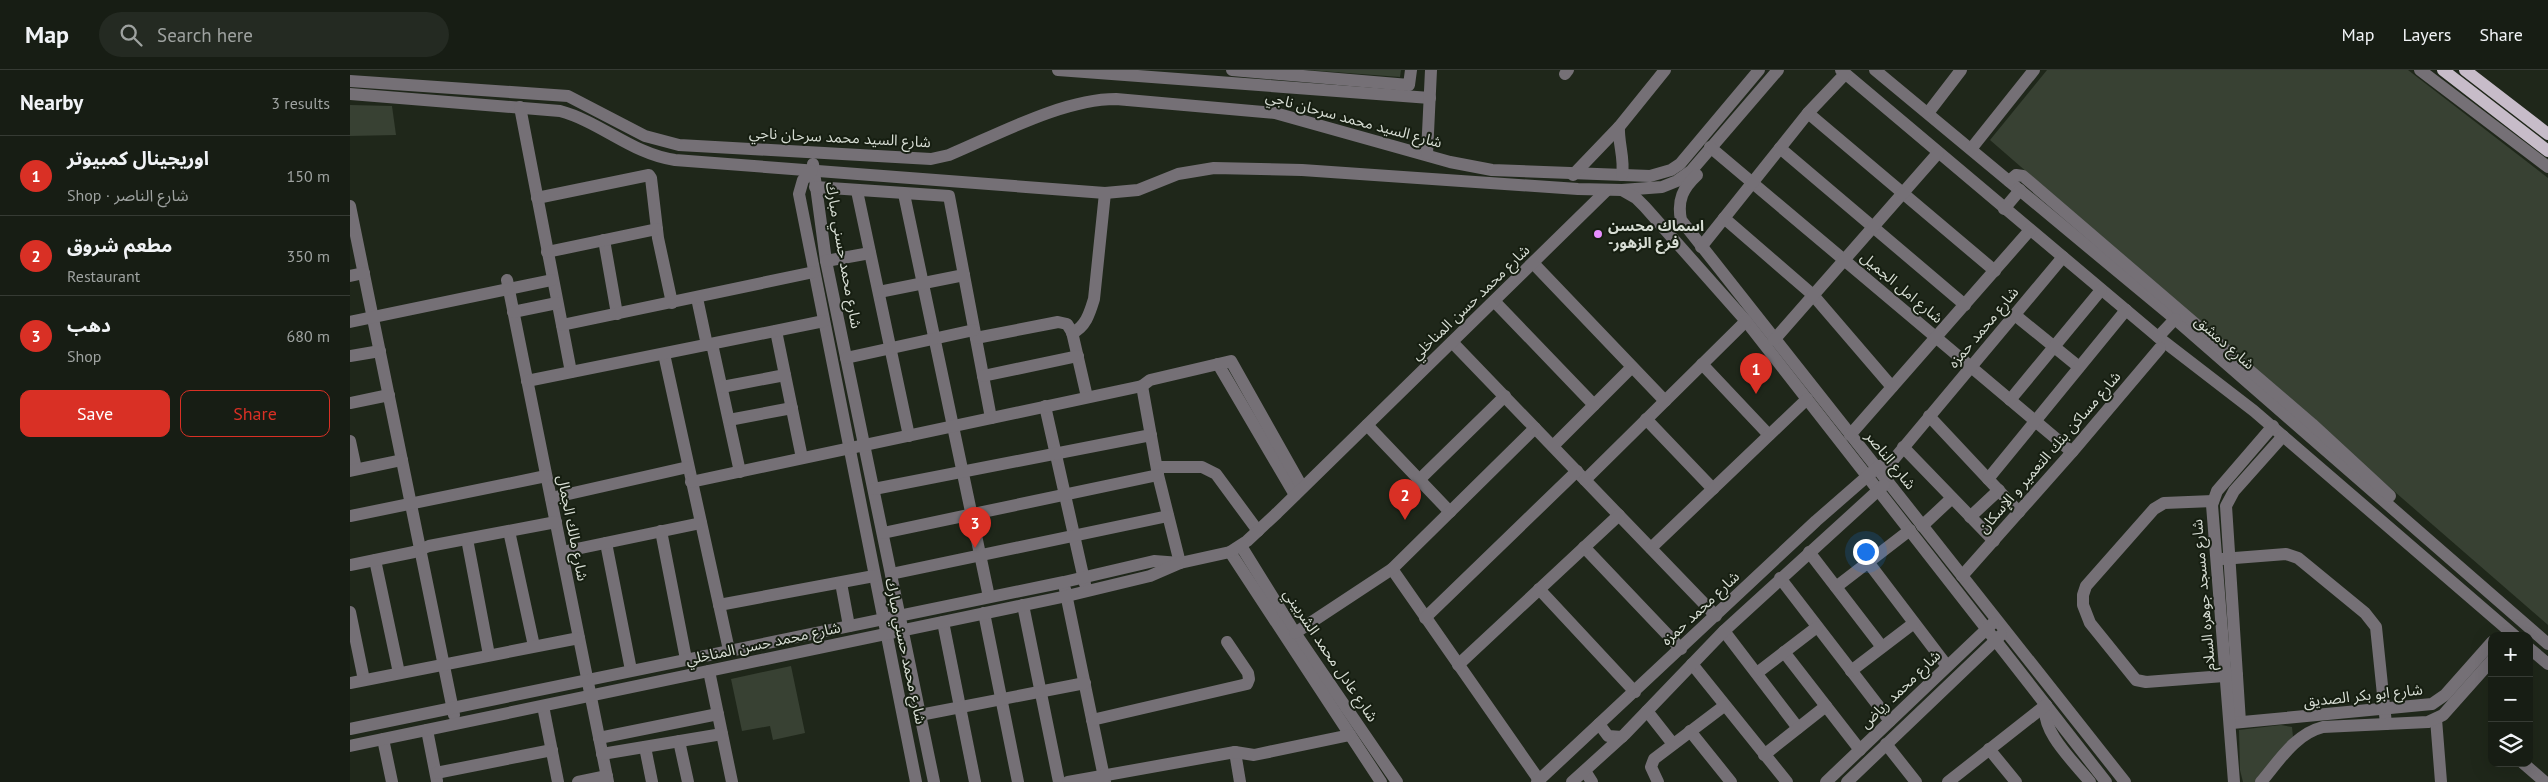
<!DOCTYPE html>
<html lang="en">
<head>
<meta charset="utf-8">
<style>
	:root { --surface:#171d14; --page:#242a22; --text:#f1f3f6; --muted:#9ea2a0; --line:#363b34; --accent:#d93025 }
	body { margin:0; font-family:"PT Sans","Noto Sans Arabic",sans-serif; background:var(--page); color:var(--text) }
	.controls { position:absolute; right:15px; bottom:15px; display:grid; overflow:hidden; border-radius:10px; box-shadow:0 5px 20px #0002 }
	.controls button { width:45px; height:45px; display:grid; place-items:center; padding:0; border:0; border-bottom:1px solid var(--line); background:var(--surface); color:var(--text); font:25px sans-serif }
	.you { position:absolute; left:1515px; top:481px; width:18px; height:18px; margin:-12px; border:4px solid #fff; border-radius:50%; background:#1a73e8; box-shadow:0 0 0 8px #1a73e833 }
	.badge { display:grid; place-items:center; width:32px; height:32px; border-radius:50%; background:var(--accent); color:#fff; font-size:16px; font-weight:700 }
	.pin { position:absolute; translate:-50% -41px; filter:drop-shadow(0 1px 2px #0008) }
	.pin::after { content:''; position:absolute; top:26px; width:18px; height:15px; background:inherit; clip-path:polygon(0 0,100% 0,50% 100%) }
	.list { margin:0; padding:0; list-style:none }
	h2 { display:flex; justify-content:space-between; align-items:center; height:65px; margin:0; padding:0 20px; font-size:21px }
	h2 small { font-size:16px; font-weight:400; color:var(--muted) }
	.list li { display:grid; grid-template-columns:32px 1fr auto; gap:15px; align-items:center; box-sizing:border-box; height:80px; padding:0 20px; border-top:1px solid var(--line) }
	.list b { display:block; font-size:19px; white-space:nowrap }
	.list p { margin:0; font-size:16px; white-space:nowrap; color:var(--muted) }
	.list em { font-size:16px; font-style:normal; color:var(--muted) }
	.actions { display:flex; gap:10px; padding:15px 20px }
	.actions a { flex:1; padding:11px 0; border:1px solid var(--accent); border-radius:10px; text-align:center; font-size:18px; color:var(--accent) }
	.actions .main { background:var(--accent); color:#fff }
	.icon { flex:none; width:28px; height:28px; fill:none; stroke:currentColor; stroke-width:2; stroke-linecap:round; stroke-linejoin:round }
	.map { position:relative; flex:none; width:2198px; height:712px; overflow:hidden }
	header { display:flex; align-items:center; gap:30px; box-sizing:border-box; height:70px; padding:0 25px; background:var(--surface); border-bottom:1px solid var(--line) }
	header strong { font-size:24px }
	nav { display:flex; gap:28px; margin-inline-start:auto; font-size:18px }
	.search { width:350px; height:45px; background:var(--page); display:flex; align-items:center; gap:12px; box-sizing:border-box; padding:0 18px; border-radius:28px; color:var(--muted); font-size:19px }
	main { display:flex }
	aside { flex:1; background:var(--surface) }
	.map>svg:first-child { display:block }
</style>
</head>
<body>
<header>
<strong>Map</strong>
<div class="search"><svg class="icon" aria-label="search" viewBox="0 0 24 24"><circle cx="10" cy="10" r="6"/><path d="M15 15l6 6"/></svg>Search here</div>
<nav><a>Map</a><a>Layers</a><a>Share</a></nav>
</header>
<main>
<aside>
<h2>Nearby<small>3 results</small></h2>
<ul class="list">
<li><span class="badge">1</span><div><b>اوريجينال كمبيوتر</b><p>Shop · شارع الناصر</p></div><em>150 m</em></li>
<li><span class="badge">2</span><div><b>مطعم شروق</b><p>Restaurant</p></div><em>350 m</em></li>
<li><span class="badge">3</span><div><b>دهب</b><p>Shop</p></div><em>680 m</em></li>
</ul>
<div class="actions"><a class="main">Save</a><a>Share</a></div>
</aside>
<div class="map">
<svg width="2198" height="712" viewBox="0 0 2198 712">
	<rect width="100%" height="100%" fill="#1f271a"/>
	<g fill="#384133">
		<polygon points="958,0 1051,0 1050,7"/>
		<polygon points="1697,0 2058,0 2198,108 2198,555 1640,70"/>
		<polygon points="0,35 42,36 46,65 0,66"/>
		<polygon points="441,596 455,663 423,670 420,656 392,661 381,609"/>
		<polygon points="1931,655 1942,657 1943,667 1905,712 1893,712 1890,700 1889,660"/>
	</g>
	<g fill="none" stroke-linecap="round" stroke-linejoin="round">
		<g stroke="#757076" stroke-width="12">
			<polyline points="708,0 1080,28"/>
			<polyline points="882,0 1059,15 1061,0"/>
			<polyline points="1491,0 1808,267 1904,341 2165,566"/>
			<polyline points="1525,0 1825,249 2198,574"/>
			<polyline points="2070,0 2198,97"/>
			<polyline points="1215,4 1218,0"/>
			<path d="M 0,11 L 218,26 L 295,66 L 329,75 L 581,89 L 599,85 C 649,64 713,29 766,29 L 925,43 L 1100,92 L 1142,100 L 1300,106 L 1321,100 L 1330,94 L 1409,0"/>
			<path d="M 0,24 L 210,41 C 251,52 282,84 325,90 L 755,123 L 788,120 L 828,104 L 864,98 L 952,100 L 1228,119 L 1272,120 L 1312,117 L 1327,111 L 1341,101 L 1428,0"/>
			<polyline points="170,37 221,302"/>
			<polyline points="1458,43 1645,201"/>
			<polyline points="1578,43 1611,0"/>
			<path d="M 1269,57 C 1268,73 1275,89 1272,105"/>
			<polyline points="1360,77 1722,382"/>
			<polyline points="1430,78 1615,235"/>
			<polyline points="1621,79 1684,0"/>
			<polyline points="1077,84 1081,0"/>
			<polyline points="463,94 476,191 584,712"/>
			<polyline points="462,101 453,110 449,124 566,712"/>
			<polyline points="1223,105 1269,57 1315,0"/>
			<path d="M 1347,105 C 1333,118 1327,130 1331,150 L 1775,712"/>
			<polyline points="1659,111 1666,105 1673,106 1962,354 2040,426"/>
			<polyline points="465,117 599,126 641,348"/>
			<polyline points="1272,120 1286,128 1295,137 1396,251 1756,712"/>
			<polyline points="507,121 559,366"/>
			<polyline points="554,124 639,527"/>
			<polyline points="187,128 299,105 301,108 308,168 322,233"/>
			<polyline points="0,136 104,645"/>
			<polyline points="1654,139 1670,120"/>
			<polyline points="1374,148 1463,225 1542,317"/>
			<polyline points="254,170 267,244"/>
			<polyline points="1351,177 1458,43 1495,4"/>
			<polyline points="197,182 307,159"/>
			<polyline points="476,191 520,183"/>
			<polyline points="1183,193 1315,331"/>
			<polyline points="0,206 14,203"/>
			<polyline points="157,210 258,712"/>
			<polyline points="529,222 614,205"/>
			<polyline points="347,228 357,275"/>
			<polyline points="1144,231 1244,335"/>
			<polyline points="163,242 207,233"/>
			<polyline points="1665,245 1729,297"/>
			<polyline points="0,252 202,210"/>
			<polyline points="212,255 464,202"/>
			<polyline points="426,261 452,388"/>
			<path d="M 722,263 C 736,257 740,242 744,229 L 755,123"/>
			<polyline points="1808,267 1825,249"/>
			<polyline points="626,268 708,252 717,254 722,262 737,327"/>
			<polyline points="1424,270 1588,83"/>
			<polyline points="1102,272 1366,546"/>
			<polyline points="362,274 390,402"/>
			<polyline points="314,284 379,580"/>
			<polyline points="0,286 30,281"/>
			<polyline points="496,288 624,260"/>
			<polyline points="868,294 945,425"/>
			<polyline points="1352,294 1419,365"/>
			<polyline points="633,306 728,286"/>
			<polyline points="177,311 474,251"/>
			<polyline points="792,316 808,405 830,493"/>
			<polyline points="372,317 435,305"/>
			<polyline points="1660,330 1751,220"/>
			<polyline points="0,333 39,325"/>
			<polyline points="695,336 735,514"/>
			<polyline points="1579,346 1669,442"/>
			<polyline points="1296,349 1363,419"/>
			<polyline points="379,350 442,338"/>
			<polyline points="1017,355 1100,442"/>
			<polyline points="1500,365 1680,160"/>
			<polyline points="0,371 6,399"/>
			<polyline points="1203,376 1282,297"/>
			<polyline points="1553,377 1644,471"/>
			<polyline points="807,397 852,397 866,404 908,461"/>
			<polyline points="0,401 52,390"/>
			<polyline points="1638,409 1776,240"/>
			<polyline points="1069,410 1155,326"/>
			<polyline points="1235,410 1396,251"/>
			<polyline points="341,412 792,316 800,310 881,291 952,417"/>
			<polyline points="524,419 801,365"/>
			<polyline points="201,428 338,397"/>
			<polyline points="1863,431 1814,433 1804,439 1736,516 1733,525 1733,535 1740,553 1786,610 1796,612 1887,605"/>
			<polyline points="0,446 196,406"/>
			<polyline points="1620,447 1649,420"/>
			<polyline points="1572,456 1602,428"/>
			<polyline points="159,461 184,576"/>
			<polyline points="311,461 336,589"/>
			<polyline points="533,463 808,405"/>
			<polyline points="117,469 139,585"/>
			<polyline points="256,473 281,600"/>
			<polyline points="891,476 945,563 1047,712"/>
			<polyline points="1234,477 1331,579"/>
			<polyline points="1301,478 1457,329"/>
			<polyline points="212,482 351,453"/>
			<polyline points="880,482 1031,712"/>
			<polyline points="1459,482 1532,577"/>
			<polyline points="1872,489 1936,484 1948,488 2015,543 2026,557 2036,654"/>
			<polyline points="25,490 49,603"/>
			<polyline points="1518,492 1597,596"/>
			<polyline points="0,495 64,482 79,476 206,452"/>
			<polyline points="1042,499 1189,710"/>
			<polyline points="541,504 818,446"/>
			<polyline points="1612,506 1722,382 1810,278"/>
			<polyline points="1430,508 1540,651"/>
			<polyline points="491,513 499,556"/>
			<polyline points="1486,517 1560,460"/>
			<polyline points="715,519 755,712"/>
			<polyline points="1189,519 1285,622"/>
			<polyline points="369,535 524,506"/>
			<polyline points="673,535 709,712"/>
			<polyline points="0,542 14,610"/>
			<polyline points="634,543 668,712"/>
			<polyline points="1075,548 1227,401"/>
			<polyline points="593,552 625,712"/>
			<polyline points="1374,561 1448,658"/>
			<polyline points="945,563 1042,499 1185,358"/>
			<polyline points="2179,578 2198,594"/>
			<polyline points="1434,582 1510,680"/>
			<polyline points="1342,594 1437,712"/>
			<polyline points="1108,595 1269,445"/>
			<polyline points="359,601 382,712"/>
			<polyline points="1501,601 1564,553"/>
			<polyline points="1407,603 1467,557"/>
			<polyline points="0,613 229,568"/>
			<path d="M 1696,635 C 1689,660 1725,693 1740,712"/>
			<polyline points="193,636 208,712"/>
			<polyline points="1297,641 1323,674"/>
			<polyline points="570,645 735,613"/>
			<polyline points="2086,649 2091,712"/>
			<polyline points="742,650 897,614 899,609 898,603 877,572"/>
			<polyline points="1890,652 1876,436 1884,421 1933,366"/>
			<polyline points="1882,653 2082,634 2095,625 2142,572"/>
			<polyline points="1249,654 1258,666 1272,667"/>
			<polyline points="0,659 714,512 804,491 830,493"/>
			<polyline points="77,660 87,711"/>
			<polyline points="1340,661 1381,712"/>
			<polyline points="249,668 368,644"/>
			<polyline points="33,669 42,712"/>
			<polyline points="329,671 338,712"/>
			<polyline points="1536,674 1566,712"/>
			<polyline points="0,676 717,526 800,506 830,493 880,482 897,471 927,443 1257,120"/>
			<polyline points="295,677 302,712"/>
			<polyline points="1639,679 1666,712"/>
			<polyline points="885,682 890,712"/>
			<polyline points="252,684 372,664"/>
			<polyline points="1414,685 1476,636"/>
			<polyline points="2173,693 2195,712"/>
			<polyline points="1235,701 1242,712"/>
			<polyline points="86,703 202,680"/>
			<polyline points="228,712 257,706"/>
			<polyline points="718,712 885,682 904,685 1000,665"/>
			<polyline points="1187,712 1466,451 1529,396 1539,395 1713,187"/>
			<polyline points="1222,712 1275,664 1374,561 1534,415"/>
			<polyline points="1308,712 1301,697 1304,689 1374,636"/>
			<polyline points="1476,712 1643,553"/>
			<polyline points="1497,712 1651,565"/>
			<polyline points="1598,712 1696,635"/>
			<polyline points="1884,712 1862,435 1867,421 1923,356"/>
			<path d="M 1911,712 C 1929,691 1945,664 1973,657 L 2078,652 L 2093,645 L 2142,590"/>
		</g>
		<g stroke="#c7bcc9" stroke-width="12">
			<polyline points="2093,0 2198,81"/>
			<polyline points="2115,0 2198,64"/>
		</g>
	</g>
	<circle fill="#e88eff" stroke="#161e11" stroke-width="2" cx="1248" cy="164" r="5"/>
	<g text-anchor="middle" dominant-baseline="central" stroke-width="4" stroke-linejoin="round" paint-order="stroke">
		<g font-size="15" fill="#d7ddd4" stroke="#161e11">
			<text transform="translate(1004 49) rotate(15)">شارع السيد محمد سرحان ناجي</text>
			<text transform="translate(490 67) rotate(3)">شارع السيد محمد سرحان ناجي</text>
			<text transform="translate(494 185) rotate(80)">شارع محمد حسني مبارك</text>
			<text transform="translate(1552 217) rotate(40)">شارع امل الجميل</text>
			<text transform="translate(1120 232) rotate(-44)">شارع محمد حسن المناخلي</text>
			<text transform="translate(1633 257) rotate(-50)">شارع محمد حمزه</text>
			<text transform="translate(1875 272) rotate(41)">شارع دمشق</text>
			<text transform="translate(1699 382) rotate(-49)">شارع مساكن بنك التعمير و الإسكان</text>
			<text transform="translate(1541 390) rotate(51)">شارع الناصر</text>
			<text transform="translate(223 458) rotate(79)">شارع مالك الجمال</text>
			<text transform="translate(1853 525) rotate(-95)">شارع مسجد جوهره السلام</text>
			<text transform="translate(1350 538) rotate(-43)">شارع محمد حمزه</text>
			<text transform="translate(413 573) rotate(-12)">شارع محمد حسن المناخلي</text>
			<text transform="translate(556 581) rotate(78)">شارع محمد حسني مبارك</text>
			<text transform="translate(981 585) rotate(56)">شارع عادل محمد الشربيني</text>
			<text transform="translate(1550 619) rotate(-44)">شارع محمد رياض</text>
			<text transform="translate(2013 625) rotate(-6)">شارع ابو بكر الصديق</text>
		</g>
		<g font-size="15" font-weight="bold" fill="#d7ddd4" stroke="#161e11" text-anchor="start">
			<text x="1258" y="155">اسماك محسن<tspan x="1258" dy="17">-فرع الزهور</tspan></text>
		</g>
	</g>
</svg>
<div class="controls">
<button>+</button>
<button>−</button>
<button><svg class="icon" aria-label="layers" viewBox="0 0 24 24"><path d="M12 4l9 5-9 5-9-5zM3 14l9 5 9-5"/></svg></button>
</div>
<div class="you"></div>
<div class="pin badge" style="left:1406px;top:324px">1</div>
<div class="pin badge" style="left:1055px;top:450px">2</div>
<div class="pin badge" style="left:625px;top:478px">3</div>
</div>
</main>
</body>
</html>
